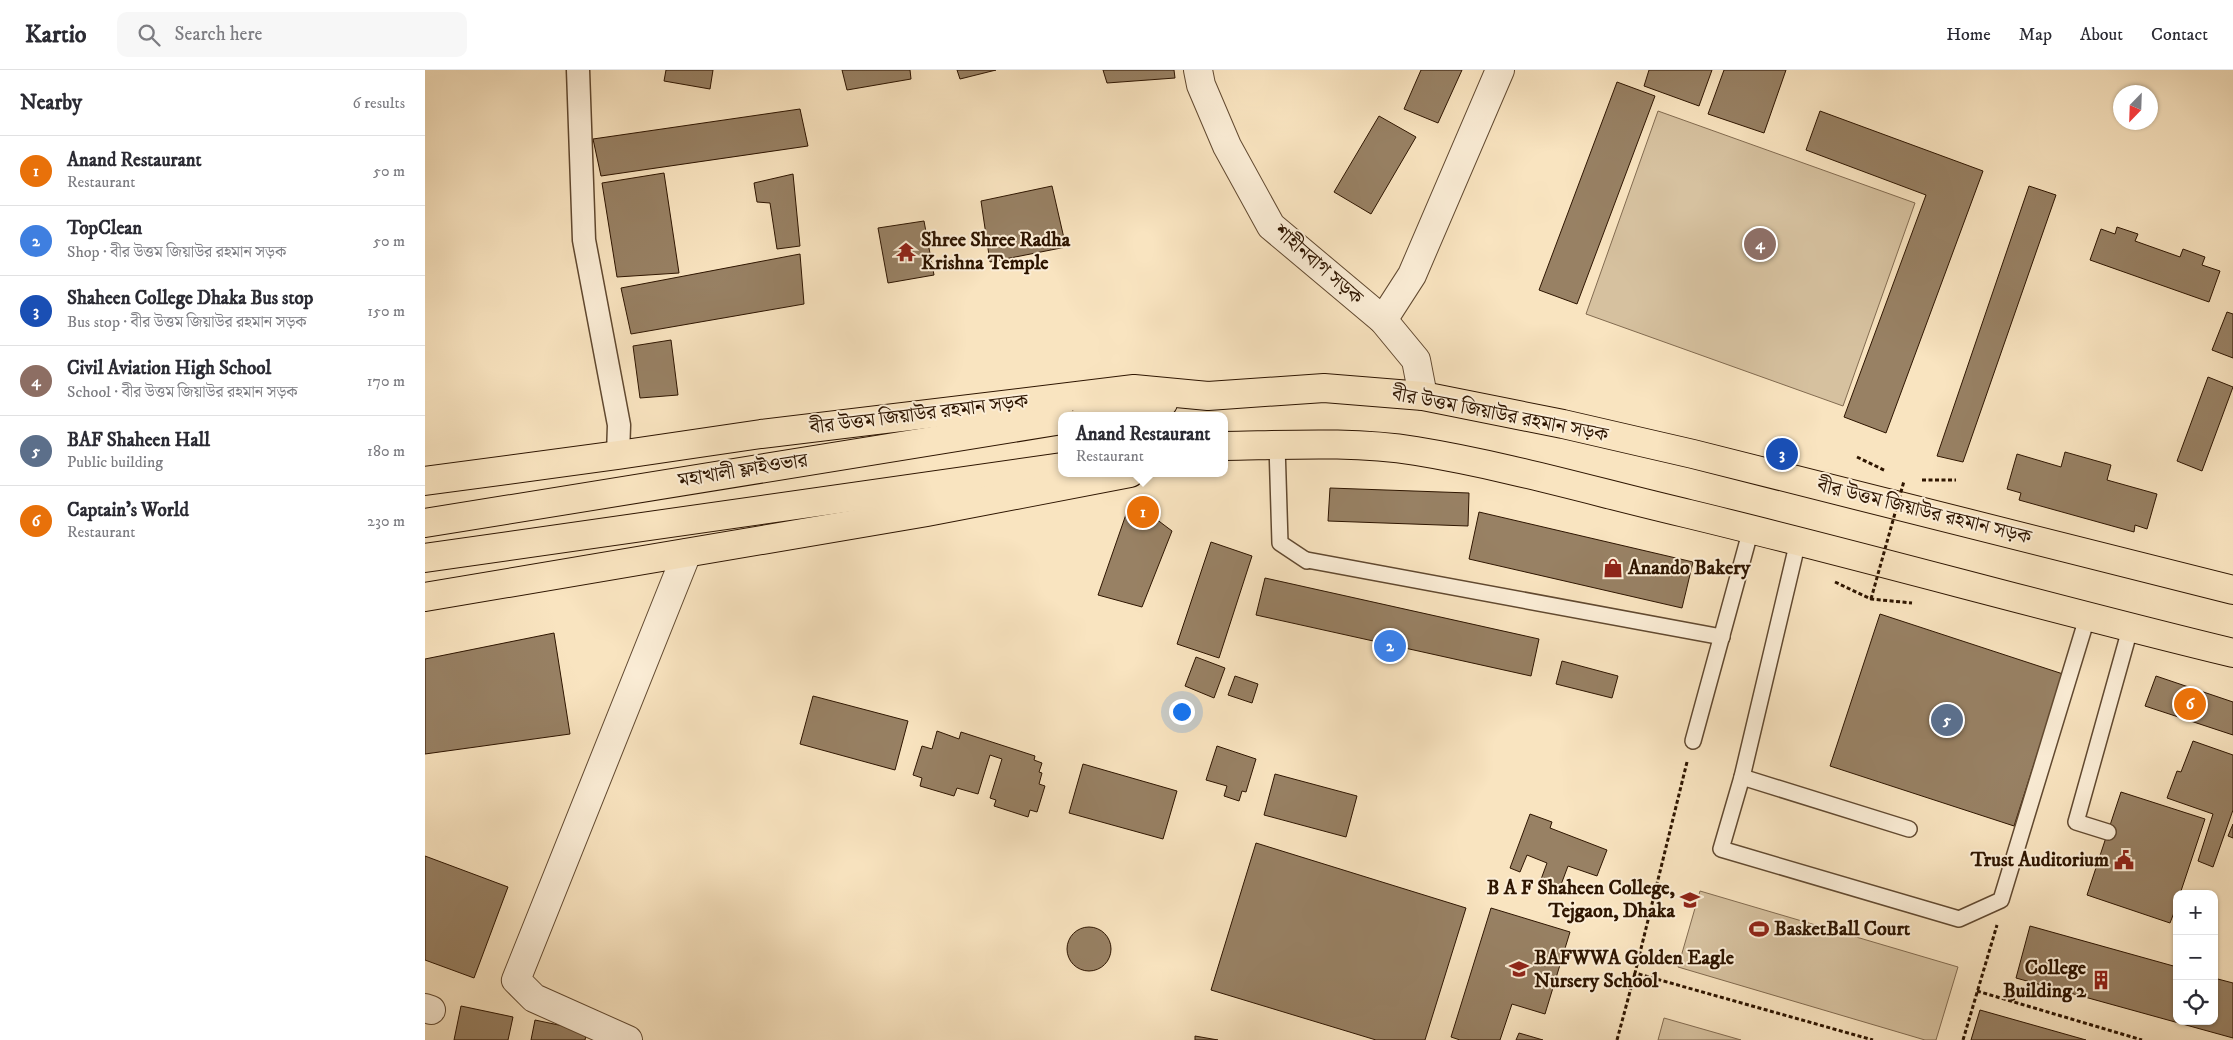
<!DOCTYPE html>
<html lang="en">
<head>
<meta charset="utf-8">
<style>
	:root { --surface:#fff; --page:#f7f7f7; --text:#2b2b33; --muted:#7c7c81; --line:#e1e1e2; --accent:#ea580c }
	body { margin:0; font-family:"IM FELL DW Pica","Noto Serif Bengali",serif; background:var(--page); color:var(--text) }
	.controls { position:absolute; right:15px; bottom:15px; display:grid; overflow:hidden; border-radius:10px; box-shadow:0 1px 4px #0004 }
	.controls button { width:45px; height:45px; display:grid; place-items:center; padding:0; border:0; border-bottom:1px solid var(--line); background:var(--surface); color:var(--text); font:25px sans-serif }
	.compass { position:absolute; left:1688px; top:15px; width:45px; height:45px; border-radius:50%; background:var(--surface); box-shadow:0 1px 4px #0004; rotate:203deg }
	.you { position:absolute; left:756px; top:641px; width:18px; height:18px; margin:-12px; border:4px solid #fff; border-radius:50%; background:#1a73e8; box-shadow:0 0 0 8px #1a73e833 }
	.badge { display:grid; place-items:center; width:32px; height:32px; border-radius:50%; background:var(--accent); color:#fff; font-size:16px; font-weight:700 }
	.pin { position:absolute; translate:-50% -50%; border:2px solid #fff; box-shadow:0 1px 5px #0006 }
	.popup { position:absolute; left:633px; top:342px; width:170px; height:65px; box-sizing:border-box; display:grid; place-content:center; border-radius:10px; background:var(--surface); filter:drop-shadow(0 1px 4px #0005); font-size:16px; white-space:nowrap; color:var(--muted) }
	.popup b { font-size:19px; color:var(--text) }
	.popup::after { content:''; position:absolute; left:50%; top:100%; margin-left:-10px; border:10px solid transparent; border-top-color:var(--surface) }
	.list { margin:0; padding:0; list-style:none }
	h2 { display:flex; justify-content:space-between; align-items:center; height:65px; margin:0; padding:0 20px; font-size:21px }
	h2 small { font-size:16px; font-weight:400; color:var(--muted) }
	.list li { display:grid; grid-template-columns:32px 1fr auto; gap:15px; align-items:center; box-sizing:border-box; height:70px; padding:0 20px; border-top:1px solid var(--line) }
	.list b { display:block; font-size:19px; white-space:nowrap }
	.list p { margin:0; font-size:16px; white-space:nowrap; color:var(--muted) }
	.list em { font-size:16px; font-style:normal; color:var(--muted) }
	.icon { flex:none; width:28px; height:28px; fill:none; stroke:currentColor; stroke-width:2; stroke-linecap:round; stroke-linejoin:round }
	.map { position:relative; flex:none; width:1808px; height:970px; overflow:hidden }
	header { display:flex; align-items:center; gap:30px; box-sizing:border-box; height:70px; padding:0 25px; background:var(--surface); border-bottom:1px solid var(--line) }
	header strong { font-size:24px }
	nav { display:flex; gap:28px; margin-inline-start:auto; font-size:18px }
	.search { width:350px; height:45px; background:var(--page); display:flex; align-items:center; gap:12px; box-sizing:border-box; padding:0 18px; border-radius:10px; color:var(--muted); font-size:19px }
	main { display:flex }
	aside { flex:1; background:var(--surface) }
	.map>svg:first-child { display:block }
</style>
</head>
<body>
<header>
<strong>Kartio</strong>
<div class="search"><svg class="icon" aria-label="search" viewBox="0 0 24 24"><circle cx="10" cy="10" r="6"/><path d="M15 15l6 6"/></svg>Search here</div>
<nav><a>Home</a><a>Map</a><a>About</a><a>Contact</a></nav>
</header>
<main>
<aside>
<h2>Nearby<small>6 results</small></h2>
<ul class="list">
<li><span class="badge" style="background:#e8710a">1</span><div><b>Anand Restaurant</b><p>Restaurant</p></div><em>50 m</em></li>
<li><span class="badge" style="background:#3f7fe0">2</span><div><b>TopClean</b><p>Shop · বীর উত্তম জিয়াউর রহমান সড়ক</p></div><em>50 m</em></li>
<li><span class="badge" style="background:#1a4fb4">3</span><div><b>Shaheen College Dhaka Bus stop</b><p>Bus stop · বীর উত্তম জিয়াউর রহমান সড়ক</p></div><em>150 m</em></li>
<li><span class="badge" style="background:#8d6e63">4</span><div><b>Civil Aviation High School</b><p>School · বীর উত্তম জিয়াউর রহমান সড়ক</p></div><em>170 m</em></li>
<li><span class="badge" style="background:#5c6f8a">5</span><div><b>BAF Shaheen Hall</b><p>Public building</p></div><em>180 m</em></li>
<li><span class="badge" style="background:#e8710a">6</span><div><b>Captain's World</b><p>Restaurant</p></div><em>230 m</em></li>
</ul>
</aside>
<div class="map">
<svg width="1808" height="970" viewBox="0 0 1808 970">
	<rect width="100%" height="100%" fill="#f9e4c0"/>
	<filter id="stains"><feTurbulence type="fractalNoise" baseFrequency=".004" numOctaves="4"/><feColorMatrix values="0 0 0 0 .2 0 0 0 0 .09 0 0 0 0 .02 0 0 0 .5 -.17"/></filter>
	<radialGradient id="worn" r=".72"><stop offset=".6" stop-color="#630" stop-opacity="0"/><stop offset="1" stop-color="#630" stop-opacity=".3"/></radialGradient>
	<g fill="#d6c19f" stroke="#826b50">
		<polygon points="1233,41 1490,133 1418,336 1161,244"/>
		<polygon points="1275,821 1533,897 1511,970 1500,970 1253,897"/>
		<polygon points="1239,948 1316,970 1233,970"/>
	</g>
	<g fill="#988164" stroke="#2e1500">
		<polygon points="241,0 288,0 285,19 239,11"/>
		<polygon points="417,0 485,0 486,9 422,20"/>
		<polygon points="532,0 571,0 535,9"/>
		<polygon points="678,0 749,0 750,8 682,13"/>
		<polygon points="996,0 1037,0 1013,53 979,39"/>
		<polygon points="1224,0 1287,0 1274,36 1219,16"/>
		<polygon points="1299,0 1361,0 1339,63 1283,44"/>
		<polygon points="1192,12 1230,26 1152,234 1114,220"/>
		<polygon points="375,39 383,76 176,106 168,69"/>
		<polygon points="1395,41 1558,101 1461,363 1419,347 1501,125 1381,80"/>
		<polygon points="954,46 991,67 946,144 909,122"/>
		<polygon points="239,103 254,203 192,207 177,113"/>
		<polygon points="368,104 375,176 352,179 345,133 332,132 329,113"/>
		<polygon points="627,116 641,177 565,192 556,131"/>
		<polygon points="1604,116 1631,125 1538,392 1512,386"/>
		<polygon points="499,151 509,205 463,213 453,158"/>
		<polygon points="1692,157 1713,164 1710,171 1755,187 1758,179 1780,187 1777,195 1795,201 1784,232 1665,190 1676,159 1690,164"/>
		<polygon points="375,184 379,234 206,264 196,218"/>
		<polygon points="1802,242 1808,244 1808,288 1787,280"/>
		<polygon points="246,270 253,325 215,328 208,276"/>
		<polygon points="1783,307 1808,317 1777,401 1752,391"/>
		<polygon points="1640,382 1686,395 1682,410 1732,424 1722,459 1710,455 1709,462 1594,430 1596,423 1582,419 1592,384 1636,397"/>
		<polygon points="905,418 1044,423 1043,456 903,451"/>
		<polygon points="706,430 747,461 717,537 673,525"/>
		<polygon points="1054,442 1268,492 1257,538 1044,489"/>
		<polygon points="786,472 827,486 794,588 752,574"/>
		<polygon points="840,508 1114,569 1106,606 831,545"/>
		<polygon points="1455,544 1638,604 1589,756 1405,696"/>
		<polygon points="129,563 145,664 0,684 0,589"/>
		<polygon points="771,587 800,598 789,628 760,616"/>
		<polygon points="1137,591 1193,606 1187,628 1131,614"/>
		<polygon points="810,606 833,614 827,633 803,625"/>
		<polygon points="1731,606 1808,632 1808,665 1720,636"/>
		<polygon points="388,626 483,651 470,700 375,674"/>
		<polygon points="512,661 534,669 536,662 610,686 609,690 617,693 614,702 617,703 614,714 620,716 612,742 605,740 603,747 569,736 571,730 565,728 577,689 565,685 553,724 532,718 529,726 495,716 497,708 488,705 497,676 507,679"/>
		<polygon points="1768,671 1808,685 1808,740 1788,797 1773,791 1788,744 1742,728 1752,701 1756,702"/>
		<polygon points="792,676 831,689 821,722 817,721 814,731 799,726 802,716 781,710"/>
		<polygon points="658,694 752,721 738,769 644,743"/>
		<polygon points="850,704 932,726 921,767 839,745"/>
		<polygon points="1696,722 1780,749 1755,824 1752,824 1752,835 1745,853 1662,825"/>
		<polygon points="1105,744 1127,752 1125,758 1182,780 1172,806 1143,796 1134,820 1115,812 1122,793 1102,785 1095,802 1085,798"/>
		<polygon points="1808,754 1808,768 1803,766"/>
		<polygon points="831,773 1041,838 1000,970 951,970 786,920"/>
		<polygon points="0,786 83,817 49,908 0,890"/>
		<polygon points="1066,838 1145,862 1120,944 1087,934 1075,970 1035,970 1026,967"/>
		<polygon points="1605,856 1752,897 1752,951 1789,951 1789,908 1808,913 1808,968 1591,908"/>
		<circle cx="664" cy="879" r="22"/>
		<polygon points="36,936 88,947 83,970 29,970"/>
		<polygon points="1555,940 1661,970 1546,970"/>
		<polygon points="110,950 162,961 160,970 106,970"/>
		<polygon points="1094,963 1118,970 1091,970"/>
		<polygon points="770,966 793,970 770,970"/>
	</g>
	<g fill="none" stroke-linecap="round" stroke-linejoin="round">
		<defs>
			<g id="service">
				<polyline points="852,375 855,473 882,491"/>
				<polyline points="1373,471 1317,707 1296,779 1534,849 1576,830 1662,548"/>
				<polyline points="882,490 1297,567"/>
				<polyline points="1268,671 1326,459"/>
				<polyline points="1317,707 1484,759"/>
				<polyline points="1683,762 1651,752 1705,559"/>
			</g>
			<polyline id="pedestrian" points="153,0 159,170 194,355 193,385"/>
			<g id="minor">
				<polyline points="773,0 776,15 802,76 846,156 958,250 991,290 998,326"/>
				<polyline points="958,250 987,205 1075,0"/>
				<polyline points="0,938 6,940"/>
				<polyline points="203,970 109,928 91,910 262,483"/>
			</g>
			<g id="trunk">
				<polyline points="661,346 738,333"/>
				<path d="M 799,376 C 863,375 928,371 991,381 C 1083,396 1174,423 1264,444 C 1446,488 1626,539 1808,583"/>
				<polyline points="0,411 193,385 336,364 709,319 783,326 899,318 998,326 1138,354 1268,384 1808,520"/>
				<polyline points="0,453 637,350"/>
				<polyline points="0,488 637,397"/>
				<polyline points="0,527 502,442 705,403"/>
			</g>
		</defs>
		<use href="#service" stroke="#614930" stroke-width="18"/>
		<use href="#pedestrian" stroke="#614930" stroke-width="25"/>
		<use href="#minor" stroke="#614930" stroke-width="30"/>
		<use href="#trunk" stroke="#2e1500" stroke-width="30"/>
		<g stroke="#2e1500" stroke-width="3" stroke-dasharray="4 2.5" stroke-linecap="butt">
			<polyline points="1432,387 1461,401"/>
			<polyline points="1497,410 1531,410"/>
			<polyline points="1410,512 1446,529 1487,533"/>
			<polyline points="1262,692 1210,903 1448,970"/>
			<polyline points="1552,921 1717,970"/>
			<polyline points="1586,930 1620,916"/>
			<polyline points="1192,970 1210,903"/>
			<polyline points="1538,970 1572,855"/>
		</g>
		<use href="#service" stroke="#fbedd6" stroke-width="15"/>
		<use href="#pedestrian" stroke="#fbedd6" stroke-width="22"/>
		<use href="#minor" stroke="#fbedd6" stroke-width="28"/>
		<use href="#trunk" stroke="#f9e4c0" stroke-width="28"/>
		<polyline stroke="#2e1500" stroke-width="3" stroke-dasharray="4 2.5" stroke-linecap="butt" points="1446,529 1479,411"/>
	</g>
	<defs>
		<symbol id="temple-bare" viewBox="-9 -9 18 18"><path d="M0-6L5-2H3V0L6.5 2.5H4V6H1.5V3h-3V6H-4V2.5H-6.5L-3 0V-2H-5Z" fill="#8f2418" stroke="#fbedd6" stroke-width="2.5" paint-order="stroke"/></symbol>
		<symbol id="shop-bare" viewBox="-9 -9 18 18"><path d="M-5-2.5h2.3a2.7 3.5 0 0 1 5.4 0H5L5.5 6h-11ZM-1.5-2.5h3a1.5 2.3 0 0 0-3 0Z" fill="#8f2418" stroke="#fbedd6" stroke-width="2.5" paint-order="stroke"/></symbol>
		<symbol id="civic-bare" viewBox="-9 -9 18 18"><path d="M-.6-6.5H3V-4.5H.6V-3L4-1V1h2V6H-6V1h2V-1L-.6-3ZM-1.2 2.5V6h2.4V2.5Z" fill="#8f2418" stroke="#fbedd6" stroke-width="2.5" paint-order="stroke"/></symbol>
		<symbol id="school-bare" viewBox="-9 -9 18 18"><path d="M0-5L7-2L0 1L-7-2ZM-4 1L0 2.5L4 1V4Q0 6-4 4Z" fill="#8f2418" stroke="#fbedd6" stroke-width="2.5" paint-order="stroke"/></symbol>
		<symbol id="stadium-bare" viewBox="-9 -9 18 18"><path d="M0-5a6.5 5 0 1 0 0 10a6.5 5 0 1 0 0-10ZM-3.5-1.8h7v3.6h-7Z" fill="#8f2418" stroke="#fbedd6" stroke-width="2.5" paint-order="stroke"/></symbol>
		<symbol id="building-bare" viewBox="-9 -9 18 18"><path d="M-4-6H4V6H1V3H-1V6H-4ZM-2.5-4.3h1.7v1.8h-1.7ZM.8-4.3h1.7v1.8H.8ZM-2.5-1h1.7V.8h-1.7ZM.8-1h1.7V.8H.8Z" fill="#8f2418" stroke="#fbedd6" stroke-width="2.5" paint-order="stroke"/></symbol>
	</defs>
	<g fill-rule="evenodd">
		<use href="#temple-bare" x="467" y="168" width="28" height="28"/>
		<use href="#shop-bare" x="1174" y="484" width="28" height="28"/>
		<use href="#civic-bare" x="1685" y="776" width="28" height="28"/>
		<use href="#school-bare" x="1251" y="816" width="28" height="28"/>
		<use href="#stadium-bare" x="1320" y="845" width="28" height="28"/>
		<use href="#school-bare" x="1080" y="885" width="28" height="28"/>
		<use href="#building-bare" x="1662" y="896" width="28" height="28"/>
	</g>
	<g text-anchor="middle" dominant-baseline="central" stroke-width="4" stroke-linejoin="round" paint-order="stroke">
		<g font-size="20" font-weight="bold" fill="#2e1500" stroke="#fbedd6" text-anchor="start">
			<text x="496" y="170">Shree Shree Radha<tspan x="496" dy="23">Krishna Temple</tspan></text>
			<text x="1203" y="498">Anando Bakery</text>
			<text x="1684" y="790" text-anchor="end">Trust Auditorium</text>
			<text x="1250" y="818" text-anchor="end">B A F Shaheen College,<tspan x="1250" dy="23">Tejgaon, Dhaka</tspan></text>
			<text x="1349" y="859">BasketBall Court</text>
			<text x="1109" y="888">BAFWWA Golden Eagle<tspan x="1109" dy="23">Nursery School</tspan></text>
			<text x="1661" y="898" text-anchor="end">College<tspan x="1661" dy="23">Building 2</tspan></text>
		</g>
		<g font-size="20" fill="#2e1500" stroke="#fbedd6">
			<text transform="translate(893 195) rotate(41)">শাহীনবাগ সড়ক</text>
			<text transform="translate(494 345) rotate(-7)">বীর উত্তম জিয়াউর রহমান সড়ক</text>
			<text transform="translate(1075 345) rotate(11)">বীর উত্তম জিয়াউর রহমান সড়ক</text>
			<text transform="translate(318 401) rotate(-9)">মহাখালী ফ্লাইওভার</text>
			<text transform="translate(1499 442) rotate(14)">বীর উত্তম জিয়াউর রহমান সড়ক</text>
		</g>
	</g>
	<rect width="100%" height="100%" filter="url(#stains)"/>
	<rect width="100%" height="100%" fill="url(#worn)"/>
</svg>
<div class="controls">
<button>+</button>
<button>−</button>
<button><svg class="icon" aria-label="locate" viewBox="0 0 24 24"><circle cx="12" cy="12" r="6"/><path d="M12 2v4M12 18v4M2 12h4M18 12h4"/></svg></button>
</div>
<svg class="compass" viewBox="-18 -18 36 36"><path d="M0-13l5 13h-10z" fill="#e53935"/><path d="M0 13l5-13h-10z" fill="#7c7c81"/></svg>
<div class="you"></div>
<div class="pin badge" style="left:718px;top:442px;background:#e8710a">1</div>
<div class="popup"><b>Anand Restaurant</b>Restaurant</div>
<div class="pin badge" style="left:965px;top:576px;background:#3f7fe0">2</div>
<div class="pin badge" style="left:1357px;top:384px;background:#1a4fb4">3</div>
<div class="pin badge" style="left:1335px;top:174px;background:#8d6e63">4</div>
<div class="pin badge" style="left:1522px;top:650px;background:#5c6f8a">5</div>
<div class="pin badge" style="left:1765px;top:634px;background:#e8710a">6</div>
</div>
</main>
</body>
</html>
